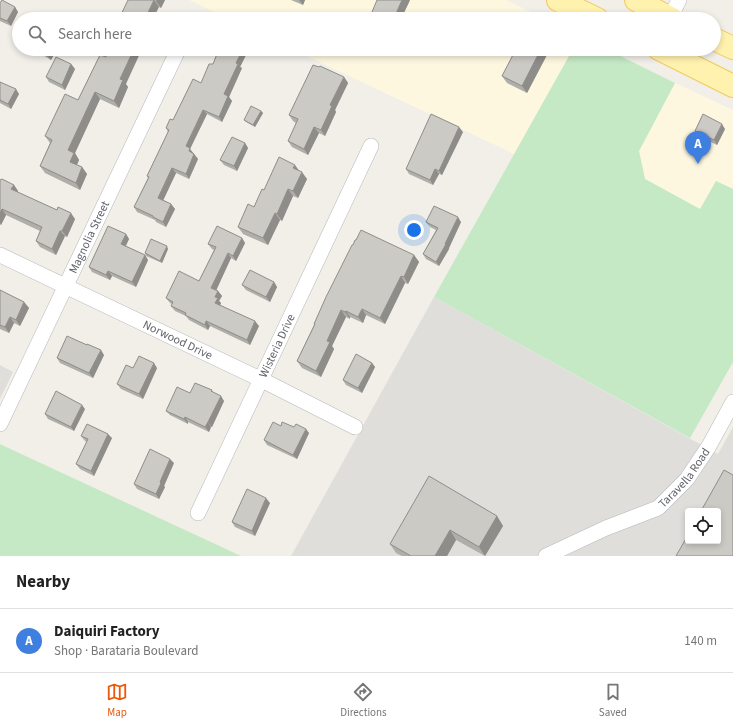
<!DOCTYPE html>
<html lang="en">
<head>
<meta charset="utf-8">
<style>
	:root { --surface:#fff; --page:#f6f6f6; --text:#222; --muted:#767676; --line:#e0e0e0; --accent:#ea580c }
	body { margin:0; font-family:"Source Sans 3",sans-serif; background:var(--page); color:var(--text) }
	.controls { position:absolute; right:12px; bottom:12px; display:grid; overflow:hidden; border-radius:4px; box-shadow:0 2px 6px #0003 }
	.controls button { width:36px; height:36px; display:grid; place-items:center; padding:0; border:0; border-bottom:1px solid var(--line); background:var(--surface); color:var(--text); font:20px sans-serif }
	.you { position:absolute; left:414px; top:230px; width:14px; height:14px; margin:-10px; border:3px solid #fff; border-radius:50%; background:#1a73e8; box-shadow:0 0 0 6px #1a73e833 }
	.badge { display:grid; place-items:center; width:26px; height:26px; border-radius:50%; background:var(--accent); color:#fff; font-size:13px; font-weight:700 }
	.pin { position:absolute; translate:-50% -33px; filter:drop-shadow(0 1px 2px #0008) }
	.pin::after { content:''; position:absolute; top:21px; width:14px; height:12px; background:inherit; clip-path:polygon(0 0,100% 0,50% 100%) }
	.list { margin:0; padding:0; list-style:none }
	h2 { display:flex; justify-content:space-between; align-items:center; height:52px; margin:0; padding:0 16px; font-size:17px }
	h2 small { font-size:13px; font-weight:400; color:var(--muted) }
	.list li { display:grid; grid-template-columns:26px 1fr auto; gap:12px; align-items:center; box-sizing:border-box; height:64px; padding:0 16px; border-top:1px solid var(--line) }
	.list b { display:block; font-size:15px; white-space:nowrap }
	.list p { margin:0; font-size:13px; white-space:nowrap; color:var(--muted) }
	.list em { font-size:13px; font-style:normal; color:var(--muted) }
	.icon { flex:none; width:22px; height:22px; fill:none; stroke:currentColor; stroke-width:2; stroke-linecap:round; stroke-linejoin:round }
	.map { position:relative; flex:none; width:733px; height:556px; overflow:hidden }
	.search { position:absolute; background:var(--surface); box-shadow:0 2px 6px #0003; left:12px; right:12px; top:12px; height:44px; display:flex; align-items:center; gap:10px; box-sizing:border-box; padding:0 14px; border-radius:22px; color:var(--muted); font-size:15px }
	.sheet { height:116px; background:var(--surface) }
	nav { display:flex; justify-content:space-around; align-items:center; box-sizing:border-box; height:56px; border-top:1px solid var(--line); background:var(--surface); font-size:11px; color:var(--muted) }
	nav a { display:grid; justify-items:center; gap:2px }
	nav .on { color:var(--accent) }
	.map>svg:first-child { display:block }
</style>
</head>
<body>
<div class="map">
<svg width="733" height="556" viewBox="0 0 733 556">
	<rect width="100%" height="100%" fill="#f1efe8"/>
	<g fill="#fef7e0">
		<polygon points="189,0 506,0 545,19 229,19"/>
		<polygon points="292,49 573,49 514,154"/>
		<polygon points="675,83 733,110 733,189 716,181 701,210 645,179 639,151"/>
	</g>
	<g fill="#e0deda" fill-rule="evenodd">
		<path d="M 434,297 L 718,454 L 733,427 L 733,556 L 291,556 ZM 688,511 L 718,511 L 718,541 L 688,541 Z"/>
		<polygon points="0,365 13,372 0,399"/>
	</g>
	<g fill="#c5e8c5">
		<polygon points="573,49 606,49 675,83 639,151 645,179 700,209 716,181 733,189 733,362 690,438 434,297"/>
		<polygon points="0,444 4,446 241,556 0,556"/>
	</g>
	<g fill="none" stroke-linecap="round" stroke-linejoin="round">
		<defs>
			<g id="street">
				<polyline points="670,18 679,0"/>
				<path id="s1" d="M 0,255 L 262,380 L 355,427"/>
				<path id="s2" d="M 0,424 L 178,50"/>
				<path id="s3" d="M 198,513 L 371,146"/>
				<path id="s4" d="M 546,556 L 606,528 L 658,508 L 687,479 L 709,446 L 733,402"/>
			</g>
			<g id="primary">
				<polyline points="558,0 597,19"/>
				<polyline points="636,0 672,19"/>
				<polyline points="714,39 733,48"/>
				<polyline points="659,49 733,86"/>
			</g>
		</defs>
		<use href="#street" stroke="#b5b8bc" stroke-width="16"/>
		<use href="#primary" stroke="#f2c960" stroke-width="24"/>
		<use href="#street" stroke="#fff" stroke-width="15"/>
		<use href="#primary" stroke="#fff2af" stroke-width="22"/>
	</g>
	<g fill="#afaea9">
		<polygon points="128,0 165,0 161,8 159,7"/>
		<polygon points="291,0 305,0 303,5"/>
		<polygon points="410,0 401,19 376,19 372,12"/>
		<polygon points="0,3 15,7 18,12 11,26 0,21"/>
		<polygon points="35,49 57,49 51,60 36,51"/>
		<polygon points="219,49 249,49 240,67 242,68 229,97 232,101 222,122 207,114 190,149 198,159 189,179 176,173 163,200 171,204 175,209 166,227 156,222 155,220 137,212 134,207 148,178 147,176 168,132 166,128 173,120 201,83 213,64"/>
		<polygon points="516,49 548,49 549,51 527,93 507,83 502,76"/>
		<polygon points="100,55 128,87 119,108 100,99 75,153 79,160 77,165 82,167 87,174 80,190 45,173 40,166 50,143 45,136 78,100"/>
		<polygon points="71,64 75,69 65,90 49,82 46,77"/>
		<polygon points="344,77 348,83 335,110 336,112 325,136 319,133 308,155 292,147 288,141 296,123 293,121 289,115"/>
		<polygon points="0,82 19,94 11,109 0,103"/>
		<polygon points="261,111 263,113 255,127 246,122 244,120"/>
		<polygon points="725,129 717,145 698,136 695,131"/>
		<polygon points="463,132 442,175 439,174 433,185 409,174 406,169"/>
		<polygon points="245,143 248,148 237,171 224,165 220,160"/>
		<polygon points="299,171 307,179 298,198 293,196 282,221 280,220 268,245 243,234 238,227 254,207 264,190"/>
		<polygon points="0,180 14,185 18,191 17,192 75,219 67,237 65,236 56,255 40,247 36,241 40,231 6,215 1,225 0,224"/>
		<polygon points="426,222 461,222 449,248 449,249 439,266 426,259 423,254 436,230 430,227"/>
		<polygon points="126,234 129,239 126,246 145,255 148,260 136,287 112,276 110,280 92,272 89,267"/>
		<polygon points="242,238 245,243 236,261 231,258 216,290 218,291 222,296 219,301 221,303 220,305 259,326 250,345 210,326 208,330 189,320 186,316 175,311 171,306 172,304 170,303 166,298 199,281 214,250 212,249 208,244"/>
		<polygon points="168,249 162,263 146,256 145,253"/>
		<polygon points="414,255 419,262 408,284 405,283 385,324 366,315 363,323 350,317 350,319 346,317 332,346 334,349 321,377 302,368 297,361 314,325 314,324"/>
		<polygon points="274,282 277,287 270,302 246,290 242,285"/>
		<polygon points="0,290 24,302 29,308 20,326 14,323 9,333 0,329"/>
		<polygon points="104,355 93,378 60,363 57,358"/>
		<polygon points="372,363 375,367 362,393 346,385 343,380"/>
		<polygon points="133,368 157,368 143,399 121,389 117,384"/>
		<polygon points="212,390 213,392 224,401 212,427 211,427 209,432 188,422 188,424 170,415 166,411 190,393"/>
		<polygon points="85,409 74,431 48,419 45,414"/>
		<polygon points="281,426 309,433 297,459 267,445 264,440"/>
		<polygon points="81,436 112,438 94,476 80,469 76,464 87,442 85,441"/>
		<polygon points="174,463 164,486 165,487 159,499 137,489 134,484"/>
		<polygon points="270,503 255,536 235,527 232,522"/>
		<polygon points="497,516 503,526 485,556 456,540 447,556 402,556 396,553 390,544"/>
	</g>
	<g fill="#8f8d8a">
		<polygon points="154,0 159,7 153,19 145,19"/>
		<polygon points="157,0 165,0 161,8 156,1"/>
		<polygon points="299,0 305,0 303,5"/>
		<polygon points="402,0 410,0 401,19 397,19 395,16"/>
		<polygon points="15,7 18,12 11,26 7,21"/>
		<polygon points="393,15 396,19 391,19"/>
		<polygon points="51,49 57,49 51,60 47,56"/>
		<polygon points="134,49 142,49 126,84 128,87 119,108 114,101 120,79"/>
		<polygon points="243,49 249,49 240,67 242,68 229,97 232,101 222,122 219,117 224,94 236,63"/>
		<polygon points="541,49 548,49 549,51 527,93 522,86"/>
		<polygon points="71,64 75,69 65,90 62,85"/>
		<polygon points="344,77 348,83 335,110 336,112 325,136 321,130 330,105"/>
		<polygon points="16,89 19,94 11,109 8,104"/>
		<polygon points="95,92 100,99 75,153 79,160 75,169 70,162 68,150"/>
		<polygon points="203,110 207,114 190,149 193,153 192,156 186,146"/>
		<polygon points="261,111 263,113 255,127 253,125"/>
		<polygon points="722,124 725,129 717,145 714,140"/>
		<polygon points="314,127 319,133 308,155 304,149"/>
		<polygon points="459,127 463,132 442,175 439,171"/>
		<polygon points="245,143 248,148 237,171 234,166"/>
		<polygon points="194,154 198,159 189,179 186,174"/>
		<polygon points="295,165 300,172 293,168"/>
		<polygon points="82,167 87,174 80,190 76,183"/>
		<polygon points="172,168 176,173 162,203 158,198"/>
		<polygon points="435,169 439,174 433,185 430,180"/>
		<polygon points="302,172 307,179 298,198 293,191"/>
		<polygon points="14,185 18,191 16,195 11,189"/>
		<polygon points="288,189 293,196 282,221 277,214"/>
		<polygon points="171,204 175,209 166,227 163,222"/>
		<polygon points="2,209 6,215 1,225 0,223 0,213"/>
		<polygon points="71,213 75,219 67,237 62,231"/>
		<polygon points="275,213 280,220 268,245 263,238"/>
		<polygon points="458,217 461,222 449,248 449,249 439,266 436,262"/>
		<polygon points="60,231 65,236 56,255 52,249"/>
		<polygon points="126,234 129,239 124,249 121,244"/>
		<polygon points="242,238 245,243 236,261 233,256"/>
		<polygon points="167,246 168,249 162,263 160,261"/>
		<polygon points="228,253 231,258 215,293 211,288"/>
		<polygon points="145,255 148,260 136,287 132,282"/>
		<polygon points="414,255 419,262 408,284 404,277"/>
		<polygon points="108,271 112,276 110,280 106,275"/>
		<polygon points="401,276 405,283 385,324 380,318"/>
		<polygon points="274,282 277,287 270,302 266,297"/>
		<polygon points="218,291 222,296 219,301 221,303 219,308 215,303 215,297"/>
		<polygon points="24,302 29,308 20,326 16,320"/>
		<polygon points="362,309 366,315 363,323 358,317"/>
		<polygon points="341,310 346,317 332,346 334,349 321,377 316,371 327,341"/>
		<polygon points="346,311 350,317 350,319 345,312"/>
		<polygon points="10,317 14,323 9,333 5,327"/>
		<polygon points="206,321 210,326 208,330 205,325"/>
		<polygon points="255,321 259,326 250,345 247,340"/>
		<polygon points="101,350 104,355 93,378 89,373"/>
		<polygon points="154,363 157,368 143,399 139,394"/>
		<polygon points="372,363 375,367 362,393 358,388"/>
		<polygon points="221,396 224,401 212,427 208,422"/>
		<polygon points="82,405 85,409 74,431 71,427"/>
		<polygon points="185,417 188,422 188,424 184,419"/>
		<polygon points="208,422 211,427 209,432 205,427"/>
		<polygon points="306,429 309,433 297,459 293,455"/>
		<polygon points="108,434 112,438 94,476 91,471"/>
		<polygon points="170,459 174,463 164,486 165,487 159,499 156,494 160,482"/>
		<polygon points="266,498 270,503 255,536 252,531"/>
		<polygon points="497,516 503,526 485,556 479,547"/>
		<polygon points="450,530 456,540 447,556 435,556"/>
	</g>
	<g fill="#cccac5" stroke="#8f8d8a">
		<polygon points="2,0 15,7 7,21 0,18 0,3"/>
		<polygon points="128,0 154,0 145,19 119,19"/>
		<polygon points="377,0 402,0 395,16 393,15 391,19 386,19 372,12"/>
		<polygon points="38,49 51,49 47,56"/>
		<polygon points="110,49 134,49 120,79 123,80 114,101 95,92 68,150 74,153 70,162 82,167 76,183 40,166 52,140 45,136 65,94 78,100 100,55 106,57"/>
		<polygon points="219,49 243,49 236,63 238,64 224,94 228,96 219,117 203,110 186,146 190,148 189,151 194,154 186,174 172,168 158,198 171,204 163,222 153,217 153,216 134,207 149,177 147,176 169,130 166,128 170,119 173,120 193,79 201,83 209,64 213,64"/>
		<polygon points="516,49 541,49 522,86 502,76"/>
		<polygon points="56,57 71,64 62,85 46,77"/>
		<polygon points="313,65 319,67 320,66 344,77 330,105 332,106 321,130 314,127 304,149 288,141 298,119 289,115"/>
		<polygon points="0,82 16,89 8,104 0,100"/>
		<polygon points="251,106 261,111 253,125 244,120"/>
		<polygon points="431,114 459,127 439,171 435,169 430,180 406,169"/>
		<polygon points="703,114 722,124 714,140 695,131"/>
		<polygon points="232,137 245,143 234,166 220,160"/>
		<polygon points="279,157 295,165 293,168 302,172 293,191 288,189 277,214 275,213 263,238 238,227 248,204 254,207 262,189 264,190"/>
		<polygon points="2,179 14,185 11,189 57,210 58,207 71,213 62,231 60,231 52,249 36,241 42,227 2,209 0,213 0,180"/>
		<polygon points="434,206 458,217 445,244 446,244 436,262 423,254 438,228 426,222"/>
		<polygon points="108,226 126,234 121,244 145,255 132,282 108,271 106,275 89,267"/>
		<polygon points="217,226 242,238 233,256 228,253 211,288 218,291 215,297 218,298 215,303 255,321 247,340 206,321 205,325 185,315 186,313 171,306 173,302 166,298 179,271 199,281 216,247 208,244"/>
		<polygon points="361,230 414,255 404,277 401,276 380,318 362,309 358,317 346,311 345,312 341,310 327,341 330,342 316,371 297,361 315,324 314,324 326,297 352,245 353,245 355,240 356,240"/>
		<polygon points="151,239 167,246 160,261 145,253"/>
		<polygon points="250,270 274,282 266,297 242,285"/>
		<polygon points="0,290 24,302 16,320 10,317 5,327 0,325"/>
		<polygon points="67,336 87,345 87,344 101,350 89,373 57,358"/>
		<polygon points="356,354 372,363 358,388 343,380"/>
		<polygon points="139,356 154,363 139,394 117,384 126,365 133,368"/>
		<polygon points="195,383 212,390 211,391 221,396 208,422 205,427 185,417 184,419 166,411 177,387 190,393"/>
		<polygon points="56,391 82,405 71,427 45,414"/>
		<polygon points="273,422 281,426 282,422 294,427 296,424 306,429 293,455 264,440"/>
		<polygon points="87,424 108,434 91,471 76,464 88,439 81,436"/>
		<polygon points="150,449 170,459 160,482 161,483 156,494 134,484"/>
		<polygon points="724,470 733,475 733,556 676,556 688,535 688,541 718,541 718,511 701,511"/>
		<polygon points="429,476 497,516 479,547 450,530 435,556 411,556 390,544"/>
		<polygon points="247,489 266,498 252,531 232,522"/>
	</g>
	<g text-anchor="middle" dominant-baseline="central" stroke-width="3" stroke-linejoin="round" paint-order="stroke">
		<g font-size="12" fill="#5f6368" stroke="#fff">
			<text stroke="none"><textPath href="#s2" startOffset="207">Magnolia Street</textPath></text>
			<text stroke="none"><textPath href="#s1" startOffset="197">Norwood Drive</textPath></text>
			<text stroke="none"><textPath href="#s3" startOffset="185">Wisteria Drive</textPath></text>
			<text stroke="none"><textPath href="#s4" startOffset="162">Taravella Road</textPath></text>
		</g>
	</g>
</svg>
<div class="controls">
<button><svg class="icon" aria-label="locate" viewBox="0 0 24 24"><circle cx="12" cy="12" r="6"/><path d="M12 2v4M12 18v4M2 12h4M18 12h4"/></svg></button>
</div>
<div class="you"></div>
<div class="pin badge" style="left:698px;top:164px;background:#3f7fe0">A</div>
<div class="search"><svg class="icon" aria-label="search" viewBox="0 0 24 24"><circle cx="10" cy="10" r="6"/><path d="M15 15l6 6"/></svg>Search here</div>
</div>
<section class="sheet">
<h2>Nearby<small></small></h2>
<ul class="list">
<li><span class="badge" style="background:#3f7fe0">A</span><div><b>Daiquiri Factory</b><p>Shop · Barataria Boulevard</p></div><em>140 m</em></li>
</ul>
</section>
<nav>
<a class="on"><svg class="icon" aria-label="map" viewBox="0 0 24 24"><path d="M3 6l6-2 6 2 6-2v14l-6 2-6-2-6 2zM9 4v14M15 6v14"/></svg>Map</a>
<a><svg class="icon" aria-label="directions" viewBox="0 0 24 24"><path d="M12 3l9 9-9 9-9-9zM9 14v-3h6M13 9l2 2-2 2"/></svg>Directions</a>
<a><svg class="icon" aria-label="saved" viewBox="0 0 24 24"><path d="M7 4h10v16l-5-4-5 4z"/></svg>Saved</a>
</nav>
</body>
</html>
